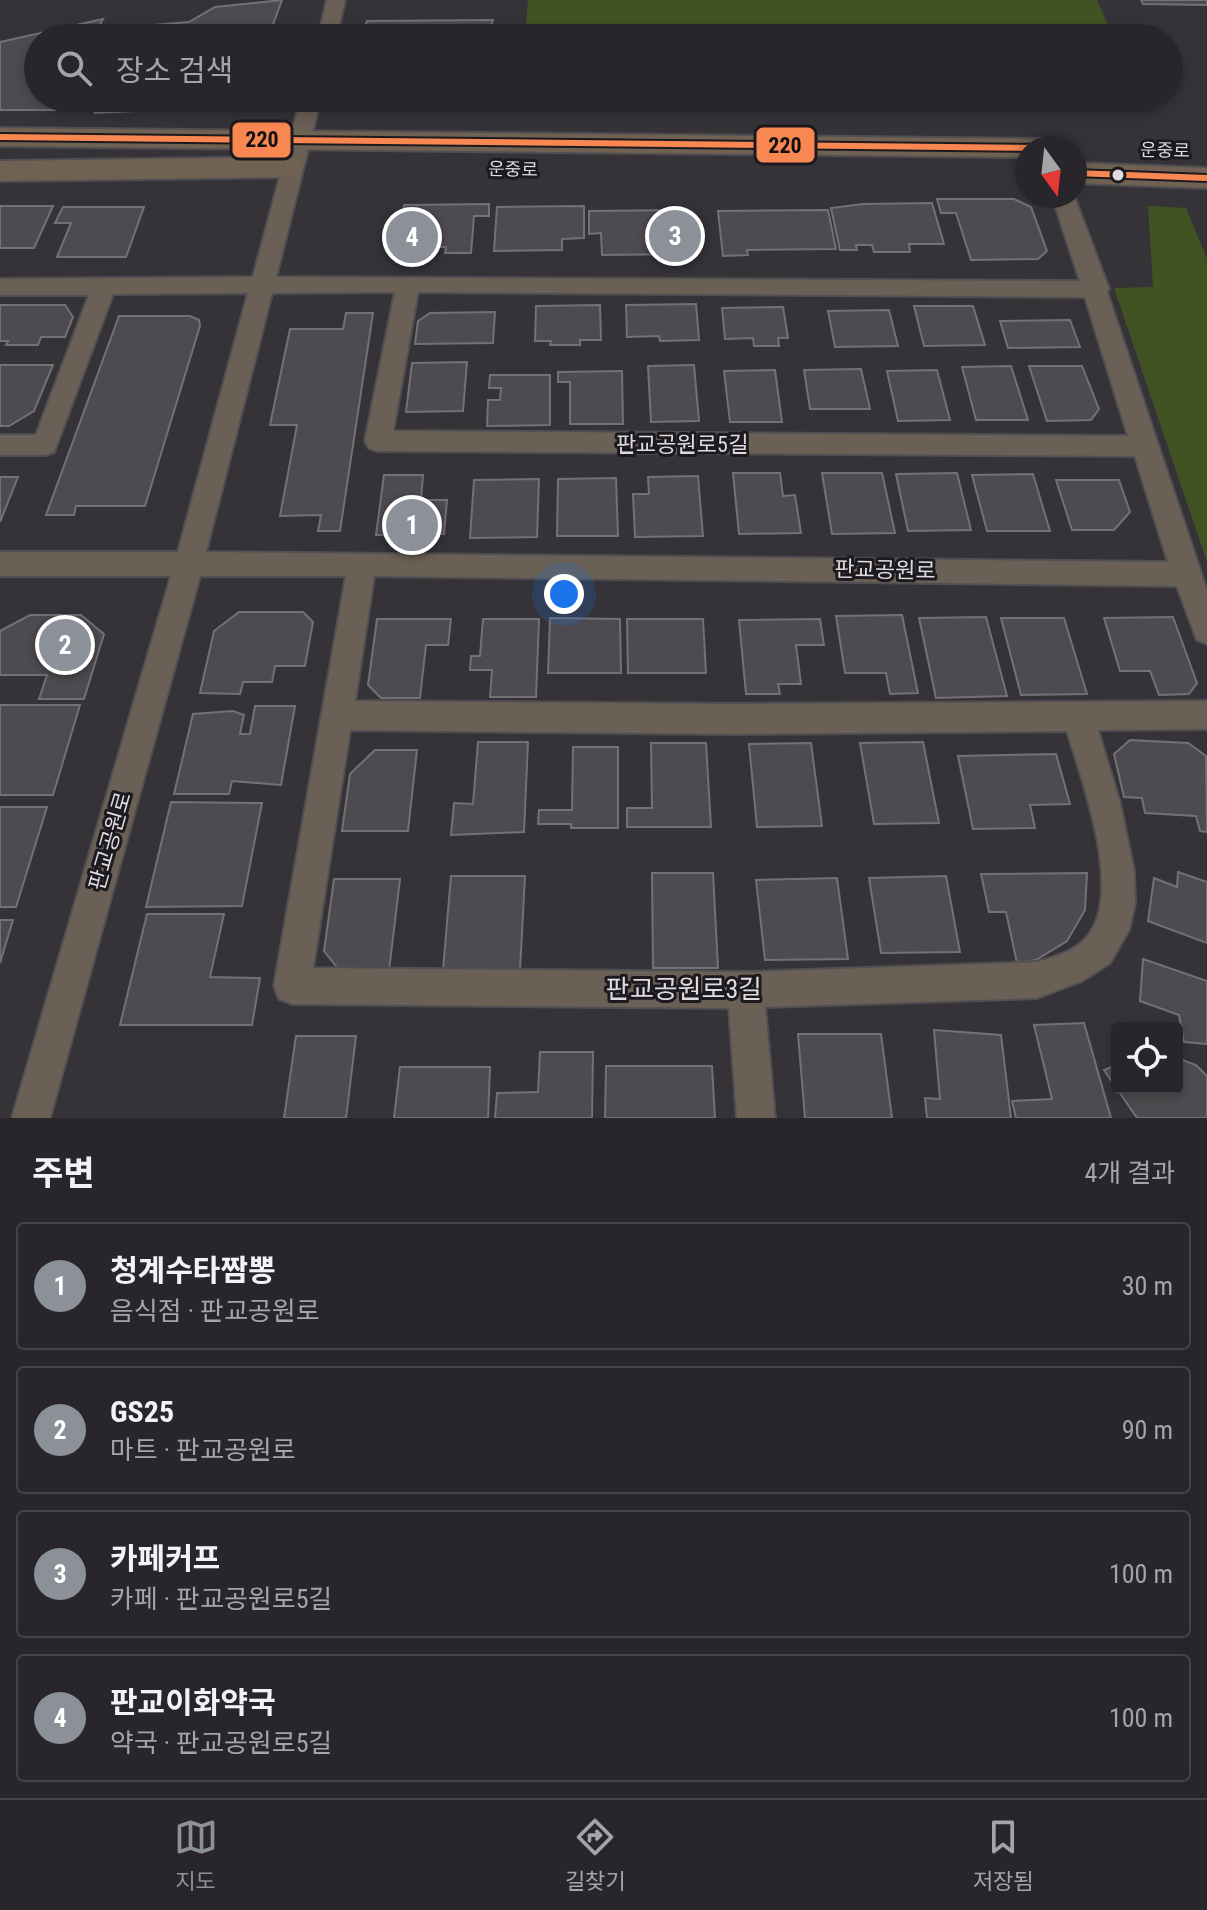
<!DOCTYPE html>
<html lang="ko">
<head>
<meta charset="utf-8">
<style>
	:root { --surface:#28262a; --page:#302e32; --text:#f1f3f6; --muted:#a5a5a8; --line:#444347; --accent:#8c9099 }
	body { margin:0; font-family:"Roboto Condensed","Noto Sans KR",sans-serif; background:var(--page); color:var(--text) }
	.controls { position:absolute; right:24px; bottom:24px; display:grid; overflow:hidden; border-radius:8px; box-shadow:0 4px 12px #0003 }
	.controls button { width:72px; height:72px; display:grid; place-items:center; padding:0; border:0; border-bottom:2px solid var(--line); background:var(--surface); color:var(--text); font:40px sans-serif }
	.compass { position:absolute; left:1015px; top:136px; width:72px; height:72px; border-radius:50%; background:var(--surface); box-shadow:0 4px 12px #0003; rotate:165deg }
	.you { position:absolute; left:564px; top:594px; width:28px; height:28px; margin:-20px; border:6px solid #fff; border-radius:50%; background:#1a73e8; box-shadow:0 0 0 12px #1a73e833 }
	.badge { display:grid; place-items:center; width:52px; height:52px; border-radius:50%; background:var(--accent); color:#fff; font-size:26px; font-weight:700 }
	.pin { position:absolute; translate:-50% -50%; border:4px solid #fff; box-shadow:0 2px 8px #0006 }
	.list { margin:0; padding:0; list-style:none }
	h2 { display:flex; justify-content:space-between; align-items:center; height:104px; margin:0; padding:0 32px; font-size:34px }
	h2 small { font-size:26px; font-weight:400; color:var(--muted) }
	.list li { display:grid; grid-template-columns:52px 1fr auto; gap:24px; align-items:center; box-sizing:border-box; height:128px; margin:0 16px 16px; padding:0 16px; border:2px solid var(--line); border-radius:8px }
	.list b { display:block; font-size:30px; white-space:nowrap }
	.list p { margin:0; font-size:26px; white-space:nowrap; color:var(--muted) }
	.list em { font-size:26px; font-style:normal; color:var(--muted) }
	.icon { flex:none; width:44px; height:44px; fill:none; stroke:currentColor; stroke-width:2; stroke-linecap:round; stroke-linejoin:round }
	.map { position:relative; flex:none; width:1207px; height:1118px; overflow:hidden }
	.search { position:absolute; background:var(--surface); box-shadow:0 4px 12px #0003; left:24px; right:24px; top:24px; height:88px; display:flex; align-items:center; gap:20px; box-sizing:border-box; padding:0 28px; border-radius:44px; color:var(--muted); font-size:30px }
	.sheet { height:680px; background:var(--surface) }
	nav { display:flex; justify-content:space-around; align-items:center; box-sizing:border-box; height:112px; border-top:2px solid var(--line); background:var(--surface); font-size:22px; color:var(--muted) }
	nav a { display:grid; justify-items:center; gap:4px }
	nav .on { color:var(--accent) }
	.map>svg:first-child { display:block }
</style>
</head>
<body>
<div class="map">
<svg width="1207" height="1118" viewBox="0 0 1207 1118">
	<rect width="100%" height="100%" fill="#353338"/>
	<g fill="#415322">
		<polygon points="528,0 1097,0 1114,38 525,38"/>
		<polygon points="676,98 984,98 941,102"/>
		<polygon points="1148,206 1186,208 1207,259 1207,562 1114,288 1153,287"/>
	</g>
	<g fill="#4d4b4f" stroke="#737175" stroke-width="2">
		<polygon points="282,0 268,38 147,38 154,25 189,22 215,7"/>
		<polygon points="1141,0 1207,0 1207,5 1143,4"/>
		<polygon points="103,19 93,38 38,38 38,98 61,98 55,110 0,110 0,42"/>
		<polygon points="493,20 488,38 361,38 367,21"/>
		<polygon points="102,98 247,98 245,106 95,113"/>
		<polygon points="338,98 473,98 471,105"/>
		<polygon points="937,199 1014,199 1031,207 1047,251 1038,259 971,260 956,213 941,213"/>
		<polygon points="932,203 944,244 909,244 910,252 874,252 872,245 856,245 857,250 840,250 831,208 863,204"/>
		<polygon points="489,204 489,216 474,216 471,253 445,253 446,247 422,247 420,262 396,262 404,205"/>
		<polygon points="0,206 53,206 34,248 0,248"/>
		<polygon points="584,206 584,238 562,239 562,250 494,251 497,207"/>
		<polygon points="63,207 144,207 126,257 57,257 71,223 55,223"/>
		<polygon points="683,210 687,254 602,255 601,233 589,234 589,211"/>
		<polygon points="828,210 836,249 747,250 748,255 723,256 718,211"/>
		<polygon points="696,304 699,340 660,341 659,336 627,337 626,305"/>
		<polygon points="0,305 65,305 73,317 65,337 41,337 38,345 6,345 8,341 0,341"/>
		<polygon points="600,305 601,340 580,340 580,345 550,345 551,341 535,341 536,306"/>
		<polygon points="914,306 973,306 985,345 924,346"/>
		<polygon points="783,307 788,338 778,338 779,346 754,346 753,338 725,339 722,308"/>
		<polygon points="889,310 898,346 835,347 828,311"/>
		<polygon points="495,312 493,343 415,344 418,321 430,313"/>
		<polygon points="346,313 373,313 340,531 318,531 321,515 280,516 297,425 270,425 290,329 343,329"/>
		<polygon points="119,316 190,316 199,320 200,326 145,506 76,506 74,515 46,515"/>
		<polygon points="1070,320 1080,347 1008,348 1000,321"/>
		<polygon points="467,362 463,411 406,412 412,363"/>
		<polygon points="0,365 53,365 34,411 9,426 0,426"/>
		<polygon points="694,365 699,421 651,422 648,366"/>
		<polygon points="1011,366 1028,420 976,420 962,367"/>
		<polygon points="1029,366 1082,366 1099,409 1091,420 1047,421"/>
		<polygon points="861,369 870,409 810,409 804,370"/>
		<polygon points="775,370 782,422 730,422 724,371"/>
		<polygon points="937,370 950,420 898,421 887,371"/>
		<polygon points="622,371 623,424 570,424 570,382 558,382 558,372"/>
		<polygon points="490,375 550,375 550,425 487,426 488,400 500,400 501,388 489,388"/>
		<polygon points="733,473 780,473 783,496 795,495 801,533 739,534"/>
		<polygon points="822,473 882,473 895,533 832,534"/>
		<polygon points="957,473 971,530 908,531 896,474"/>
		<polygon points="1033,474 1050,531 987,531 972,475"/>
		<polygon points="384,475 423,475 421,500 447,500 444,534 376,535"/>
		<polygon points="698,476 703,536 635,537 633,494 649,494 648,477"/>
		<polygon points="0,477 18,477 0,522"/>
		<polygon points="616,478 618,536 557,536 558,479"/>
		<polygon points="539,479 537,537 470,538 474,480"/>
		<polygon points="1056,480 1119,480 1130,512 1114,530 1072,530"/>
		<polygon points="239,612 303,612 313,622 305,666 275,666 272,682 243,682 240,694 200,693 214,631"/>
		<polygon points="30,615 81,615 104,634 84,699 39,699 47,675 0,675 0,631"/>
		<polygon points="902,615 918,693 890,694 886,673 845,673 836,616"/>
		<polygon points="986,617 1007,696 936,698 919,618"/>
		<polygon points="1173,617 1197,683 1189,694 1159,695 1150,671 1120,671 1104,618"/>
		<polygon points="550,618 620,619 621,673 548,673"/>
		<polygon points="1001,618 1064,618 1087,694 1021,695"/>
		<polygon points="377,619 451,619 448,645 426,645 420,698 381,698 368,685"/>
		<polygon points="483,619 539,619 536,697 490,697 492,670 470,670 471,656 480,656"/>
		<polygon points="627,619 703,619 706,673 628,673"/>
		<polygon points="820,619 824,645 796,645 801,684 778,684 780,694 746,694 739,620"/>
		<polygon points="0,705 80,705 53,795 0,795"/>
		<polygon points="255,706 295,706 281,785 232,781 229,794 174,794 193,714 233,711 244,715 240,734 250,734"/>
		<polygon points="1130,740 1188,743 1206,756 1207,832 1200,831 1196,816 1145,813 1142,798 1124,797 1114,754"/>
		<polygon points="478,742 528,742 524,832 451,835 454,803 473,804"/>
		<polygon points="923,742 939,823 874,824 860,743"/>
		<polygon points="651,743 706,743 711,827 627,827 627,808 652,808"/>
		<polygon points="811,743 822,826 757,827 749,744"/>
		<polygon points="573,747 618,747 618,828 571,828 571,824 538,824 539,810 572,810"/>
		<polygon points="375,750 417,750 408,831 342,831 350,774"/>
		<polygon points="1056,754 1070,804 1030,805 1035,828 973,829 958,756"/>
		<polygon points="171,802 262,803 242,906 146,907"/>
		<polygon points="0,807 47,807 16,907 0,907"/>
		<polygon points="1178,872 1207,882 1207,943 1148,921 1154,878 1177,887"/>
		<polygon points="652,873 713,873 718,968 653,968"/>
		<polygon points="1087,873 1085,910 1067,941 1036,960 1017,963 1006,912 989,912 981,874"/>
		<polygon points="451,876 525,876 520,970 443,970"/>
		<polygon points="946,876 960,952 881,953 869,878"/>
		<polygon points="837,878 848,959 765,960 756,880"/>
		<polygon points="334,879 400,879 389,971 340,971 324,951"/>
		<polygon points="147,914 224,914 210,977 260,978 252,1025 120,1025"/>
		<polygon points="0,920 13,920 0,963"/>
		<polygon points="1143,959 1207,981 1207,1044 1184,1042 1179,1015 1140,1001"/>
		<polygon points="1084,1023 1111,1118 1016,1118 1012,1101 1052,1099 1034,1025"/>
		<polygon points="934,1030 1001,1035 1011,1118 927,1118 925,1098 940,1099"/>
		<polygon points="798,1034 881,1034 892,1118 805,1118"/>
		<polygon points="296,1036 356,1036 346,1118 284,1118"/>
		<polygon points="540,1052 593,1052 592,1118 495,1118 497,1093 538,1092"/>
		<polygon points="1177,1058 1196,1065 1207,1076 1207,1118 1137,1118 1104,1070 1117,1065 1117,1088 1177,1088"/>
		<polygon points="606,1066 712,1066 715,1118 605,1118"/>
		<polygon points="400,1067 490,1067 488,1118 394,1118"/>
	</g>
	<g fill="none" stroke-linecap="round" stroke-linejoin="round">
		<defs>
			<g id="minor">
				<polygon points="327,0 345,0 336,38 318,38"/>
				<path d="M 301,98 L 321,98 L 276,277 L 1080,281 L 1052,196 L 1074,196 L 1109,289 L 1107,292 L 1207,591 L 1207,644 L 1197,640 L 1177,586 L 374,576 L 355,701 L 734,704 L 1207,701 L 1207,729 L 1098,730 L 1120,803 L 1134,871 L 1135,903 L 1129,930 L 1110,963 L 1082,981 L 1037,998 L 765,1007 L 775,1118 L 737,1118 L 729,1008 L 292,1004 L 279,999 L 274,986 L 346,576 L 200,576 L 50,1118 L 12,1118 L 171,576 L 0,576 L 0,552 L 178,552 L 248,293 L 113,294 L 54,452 L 45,455 L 0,455 L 0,435 L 36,435 L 89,295 L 0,295 L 0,279 L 253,277 ZM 395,292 L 365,441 L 369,448 L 378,451 L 1135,456 L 1168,562 L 206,552 L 272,293 ZM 418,292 L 1085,297 L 1128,436 L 393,431 ZM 350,730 L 734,734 L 1067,731 C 1082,780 1125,895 1086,938 C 1074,952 1054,957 1037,962 L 746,972 L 313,968 Z"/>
			</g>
			<g id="secondary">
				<polygon points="0,128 1047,139 1057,141 1062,148 1027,148 1027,157 0,146"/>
				<polygon points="288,157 299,160 303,167 299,174 288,177 0,181 0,161"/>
				<polygon points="1075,163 1207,168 1207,188 1075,183"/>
			</g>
		</defs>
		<use href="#minor" stroke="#504f52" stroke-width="4"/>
		<use href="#secondary" stroke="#504f52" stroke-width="4"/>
		<use href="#minor" fill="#6b6056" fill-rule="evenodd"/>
		<use href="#secondary" fill="#706153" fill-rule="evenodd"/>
		<defs>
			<g id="bus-1">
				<polyline points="0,137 1047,148"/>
				<polyline points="1075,173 1207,178"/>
			</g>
		</defs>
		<use href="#bus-1" stroke="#1c1a1e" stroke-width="10"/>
		<use href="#bus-1" stroke="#f88751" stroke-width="6"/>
	</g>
	<circle fill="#dfdce1" stroke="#1c1a1e" stroke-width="3" cx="1118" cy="175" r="7"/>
	<g text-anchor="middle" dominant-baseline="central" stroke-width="6" stroke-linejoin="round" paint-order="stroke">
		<g font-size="18" fill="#dfdce1" stroke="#1c1a1e">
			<text transform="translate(1165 150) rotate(1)">운중로</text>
			<text transform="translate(513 169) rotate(1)">운중로</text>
		</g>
		<g font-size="22" fill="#dfdce1" stroke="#1c1a1e">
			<text x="682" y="444">판교공원로5길</text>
			<text transform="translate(885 570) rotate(1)">판교공원로</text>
			<text transform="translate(110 841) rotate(-74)">판교공원로</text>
		</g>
		<g font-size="26" fill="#dfdce1" stroke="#1c1a1e">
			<text x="684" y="989">판교공원로3길</text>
		</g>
	</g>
	<g stroke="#1c1a1e" stroke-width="3">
		<rect x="231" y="121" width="61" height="38" rx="8" fill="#f88751"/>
		<rect x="755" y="126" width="61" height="38" rx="8" fill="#f88751"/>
	</g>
	<g font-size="22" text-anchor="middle" font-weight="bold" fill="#111">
		<text x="262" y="147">220</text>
		<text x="785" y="153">220</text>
	</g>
</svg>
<div class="controls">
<button><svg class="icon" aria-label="locate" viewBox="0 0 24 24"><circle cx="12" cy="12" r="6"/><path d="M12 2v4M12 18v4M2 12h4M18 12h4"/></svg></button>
</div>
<svg class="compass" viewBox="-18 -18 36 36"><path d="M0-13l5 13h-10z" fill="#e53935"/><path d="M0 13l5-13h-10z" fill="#a5a5a8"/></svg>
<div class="you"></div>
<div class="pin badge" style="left:412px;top:525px">1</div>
<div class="pin badge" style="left:65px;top:645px">2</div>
<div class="pin badge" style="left:675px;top:236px">3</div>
<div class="pin badge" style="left:412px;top:237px">4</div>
<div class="search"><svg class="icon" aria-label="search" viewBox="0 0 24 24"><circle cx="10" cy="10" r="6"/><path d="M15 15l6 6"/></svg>장소 검색</div>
</div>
<section class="sheet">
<h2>주변<small>4개 결과</small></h2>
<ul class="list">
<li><span class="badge">1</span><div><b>청계수타짬뽕</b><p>음식점 · 판교공원로</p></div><em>30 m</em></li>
<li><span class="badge">2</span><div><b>GS25</b><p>마트 · 판교공원로</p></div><em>90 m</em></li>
<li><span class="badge">3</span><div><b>카페커프</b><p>카페 · 판교공원로5길</p></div><em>100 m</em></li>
<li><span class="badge">4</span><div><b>판교이화약국</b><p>약국 · 판교공원로5길</p></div><em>100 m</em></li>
</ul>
</section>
<nav>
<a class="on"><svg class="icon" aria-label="map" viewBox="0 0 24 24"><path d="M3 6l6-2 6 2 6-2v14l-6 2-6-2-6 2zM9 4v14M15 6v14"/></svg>지도</a>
<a><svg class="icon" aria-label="directions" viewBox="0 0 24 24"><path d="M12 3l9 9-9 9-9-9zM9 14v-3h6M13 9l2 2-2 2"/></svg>길찾기</a>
<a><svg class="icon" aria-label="saved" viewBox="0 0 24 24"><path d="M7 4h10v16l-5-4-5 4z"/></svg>저장됨</a>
</nav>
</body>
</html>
